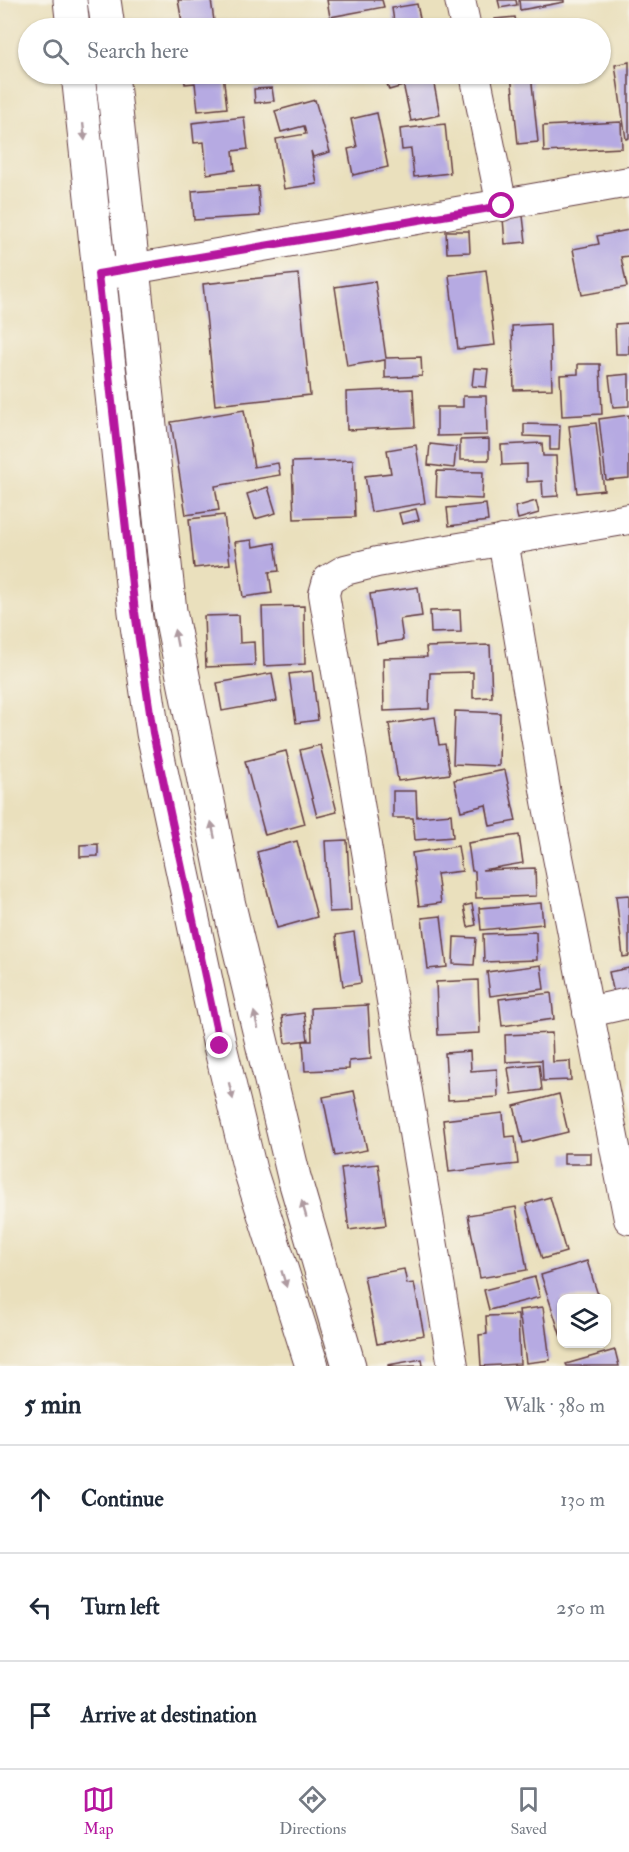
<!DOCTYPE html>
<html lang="en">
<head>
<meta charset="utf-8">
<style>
	:root { --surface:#fff; --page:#f2f2f3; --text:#1f2937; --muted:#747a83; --line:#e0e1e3; --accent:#b5179e }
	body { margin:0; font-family:"IM FELL Double Pica",serif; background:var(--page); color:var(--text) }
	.controls { position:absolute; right:18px; bottom:18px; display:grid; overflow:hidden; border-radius:12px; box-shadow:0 2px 4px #0004 }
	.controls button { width:54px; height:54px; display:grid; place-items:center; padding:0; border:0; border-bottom:2px solid var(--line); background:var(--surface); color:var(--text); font:30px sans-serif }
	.stop { position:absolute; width:18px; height:18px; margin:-14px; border:4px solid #b5179e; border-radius:50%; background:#fff }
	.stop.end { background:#b5179e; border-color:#fff; box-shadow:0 2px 6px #0008 }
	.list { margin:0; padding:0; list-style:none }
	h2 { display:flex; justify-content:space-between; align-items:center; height:78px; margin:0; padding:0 24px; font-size:26px }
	h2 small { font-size:20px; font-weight:400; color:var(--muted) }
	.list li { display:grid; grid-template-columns:39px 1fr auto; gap:18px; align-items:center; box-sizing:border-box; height:108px; padding:0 24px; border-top:2px solid var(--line) }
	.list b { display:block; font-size:22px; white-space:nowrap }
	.list em { font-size:20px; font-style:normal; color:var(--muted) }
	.icon { flex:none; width:33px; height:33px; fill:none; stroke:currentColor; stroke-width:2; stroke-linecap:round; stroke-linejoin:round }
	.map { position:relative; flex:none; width:629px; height:1366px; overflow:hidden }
	.search { position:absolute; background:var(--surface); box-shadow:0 2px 4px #0004; left:18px; right:18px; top:18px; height:66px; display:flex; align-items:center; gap:15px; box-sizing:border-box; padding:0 21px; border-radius:33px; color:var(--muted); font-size:22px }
	.sheet { height:402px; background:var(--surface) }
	nav { display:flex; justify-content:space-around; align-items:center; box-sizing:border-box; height:84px; border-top:2px solid var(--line); background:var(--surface); font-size:16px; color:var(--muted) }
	nav a { display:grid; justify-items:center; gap:3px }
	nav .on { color:var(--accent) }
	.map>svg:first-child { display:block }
</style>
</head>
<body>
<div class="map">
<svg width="629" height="1366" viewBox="0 0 629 1366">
	<rect width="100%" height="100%" fill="#f7f3e8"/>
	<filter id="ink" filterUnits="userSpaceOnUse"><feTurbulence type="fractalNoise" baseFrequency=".0167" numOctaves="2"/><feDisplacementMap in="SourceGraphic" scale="12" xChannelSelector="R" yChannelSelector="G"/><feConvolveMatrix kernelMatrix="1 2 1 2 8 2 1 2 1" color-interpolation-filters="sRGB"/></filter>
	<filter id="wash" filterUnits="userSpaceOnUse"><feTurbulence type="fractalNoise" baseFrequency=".008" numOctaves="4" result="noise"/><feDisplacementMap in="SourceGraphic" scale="24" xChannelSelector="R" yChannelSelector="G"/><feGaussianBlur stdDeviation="1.35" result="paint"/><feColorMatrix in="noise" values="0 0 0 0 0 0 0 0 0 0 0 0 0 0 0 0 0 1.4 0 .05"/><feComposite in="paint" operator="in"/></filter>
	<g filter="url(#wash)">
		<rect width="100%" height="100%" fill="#eae0bd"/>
		<g id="blocks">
			<g fill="#b6aae2">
				<polygon points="178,0 211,0 215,28 183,28"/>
				<polygon points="327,0 382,0 384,7 330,17"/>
				<polygon points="498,0 516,0 517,5 500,8"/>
				<polygon points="519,0 564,0 564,2 520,10"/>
				<polygon points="417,4 422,28 395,28 392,8"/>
				<polygon points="515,17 517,28 496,28 495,19"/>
				<rect x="371" y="22" width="18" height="6"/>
				<polygon points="629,62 629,138 626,139 615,65"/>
				<polygon points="184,74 223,74 227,108 198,111 195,83 185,84"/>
				<polygon points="384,74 400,74 403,86 389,90"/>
				<polygon points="401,74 432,74 440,115 411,121"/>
				<polygon points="511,74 531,74 538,142 518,144"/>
				<polygon points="272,88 274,101 255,103 254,89"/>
				<polygon points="315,100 330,152 313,157 311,151 317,184 284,189 276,139 306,134 304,126 281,132 275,111"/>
				<polygon points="377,113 388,167 353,175 348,149 357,147 351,119"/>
				<polygon points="244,117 248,149 233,151 235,170 207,174 204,142 194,143 192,123"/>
				<polygon points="621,122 622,148 544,152 543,126"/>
				<polygon points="445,124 450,173 414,177 411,149 402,150 400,129"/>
				<polygon points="258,186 260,216 194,220 192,191"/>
				<polygon points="523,216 526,242 505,244 503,218"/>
				<polygon points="629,230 629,256 621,257 627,287 582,295 573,249 599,244 597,236"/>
				<polygon points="446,231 469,231 470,252 447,253"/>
				<polygon points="486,270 495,345 458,349 449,275"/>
				<polygon points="298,274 310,395 215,405 203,284"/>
				<polygon points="375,281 386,358 421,357 422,376 385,378 385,360 347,366 335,287"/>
				<polygon points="629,323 629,354 616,354 615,324"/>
				<polygon points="550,324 552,389 514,390 512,326"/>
				<polygon points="578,364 600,364 602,414 562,416 560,375 578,374"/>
				<polygon points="474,368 488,369 486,387 472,386"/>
				<polygon points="629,374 629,406 613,407 609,376"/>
				<polygon points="413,389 415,427 347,430 346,392"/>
				<polygon points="463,396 486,396 487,435 437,436 437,407 463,407"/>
				<polygon points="244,410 254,467 278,463 280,475 215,486 219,510 186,515 171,422"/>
				<polygon points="629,415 629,478 606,480 599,419"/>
				<polygon points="596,423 604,490 577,493 569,426"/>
				<polygon points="524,424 560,425 559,450 550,450 550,437 524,436"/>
				<polygon points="489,439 489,460 460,460 460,440"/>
				<polygon points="542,443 543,456 556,456 558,496 543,497 542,481 527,482 527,464 502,465 501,445"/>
				<polygon points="430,444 456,447 454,468 428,465"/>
				<polygon points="416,445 425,503 371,512 365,476 391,473 387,450"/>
				<polygon points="353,460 355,517 294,519 292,462"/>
				<polygon points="437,471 483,472 482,499 436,497"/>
				<polygon points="268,487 276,513 255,519 247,494"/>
				<polygon points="536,501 539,513 518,519 515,507"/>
				<polygon points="486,504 488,521 449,526 447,508"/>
				<polygon points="416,509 419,520 402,524 399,513"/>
				<polygon points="224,515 230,564 194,568 189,519"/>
				<polygon points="252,540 253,547 275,543 279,571 269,572 272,593 243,597 235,542"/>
				<polygon points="418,587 422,616 400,619 403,640 377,644 370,594"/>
				<polygon points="304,606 305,664 264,666 262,607"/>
				<polygon points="460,610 461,632 431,633 430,611"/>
				<polygon points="239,615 240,643 254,642 255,665 206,667 204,616"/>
				<polygon points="490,645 492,697 473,698 473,672 430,673 429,709 384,711 383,658 427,657 426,647"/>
				<polygon points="312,671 318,720 296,723 289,674"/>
				<polygon points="272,673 277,701 222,711 217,683"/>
				<polygon points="455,711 500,713 499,766 453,764"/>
				<polygon points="435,717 439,745 445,744 450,774 398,781 389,724"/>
				<polygon points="320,745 337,812 317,817 300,750"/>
				<polygon points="286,751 305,824 265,835 245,761"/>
				<polygon points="505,770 516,821 490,826 486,805 461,811 454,780"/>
				<polygon points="393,791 416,791 417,817 451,814 453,837 415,840 413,818 393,818"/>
				<polygon points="519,835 523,863 482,870 535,868 536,896 476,898 475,871 472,871 468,843"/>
				<polygon points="347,840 351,911 329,912 325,841"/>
				<polygon points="297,841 317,917 277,928 257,852"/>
				<polygon points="98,844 98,856 80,857 80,845"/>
				<polygon points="458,846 462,871 437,874 441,903 419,906 412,853"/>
				<polygon points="629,895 629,956 623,957 616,896"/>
				<polygon points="541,903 543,924 481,930 479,908"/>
				<polygon points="472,904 476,925 468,927 464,906"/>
				<polygon points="441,916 447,967 428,969 422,918"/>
				<polygon points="354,932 361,983 343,986 336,935"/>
				<polygon points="536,932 537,960 484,962 483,934"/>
				<polygon points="454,937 476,938 474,965 453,964"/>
				<polygon points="541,965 544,989 490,996 487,972"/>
				<polygon points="629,968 629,1000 616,1002 609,972"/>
				<polygon points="478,980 480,1033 438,1035 436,982"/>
				<polygon points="551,993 554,1019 502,1026 499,999"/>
				<polygon points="368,1005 371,1059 349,1061 349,1069 305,1071 303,1041 312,1041 311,1008"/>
				<polygon points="304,1013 308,1040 285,1043 282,1016"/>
				<polygon points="552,1033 553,1062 570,1061 571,1080 543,1081 542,1060 506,1062 505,1035"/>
				<polygon points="470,1051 471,1071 497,1069 498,1097 448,1100 445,1053"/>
				<polygon points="539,1064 542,1090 512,1094 508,1068"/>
				<polygon points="354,1091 367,1150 335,1156 323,1097"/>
				<polygon points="559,1094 568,1132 523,1143 514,1106"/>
				<polygon points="503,1113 505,1137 515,1136 518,1164 449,1172 443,1120"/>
				<rect x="564" y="1153" width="27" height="11"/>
				<polygon points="378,1164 386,1225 349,1230 341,1168"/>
				<polygon points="550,1197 566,1252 542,1259 526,1204"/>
				<polygon points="516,1207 527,1270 480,1278 468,1215"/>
				<polygon points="587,1261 599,1298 562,1298 561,1337 541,1275"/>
				<polygon points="404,1269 407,1284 414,1283 424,1335 377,1344 364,1276"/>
				<polygon points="535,1277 540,1297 489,1310 484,1290"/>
				<polygon points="543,1307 550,1360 526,1363 519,1310"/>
				<polygon points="518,1315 520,1364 481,1366 479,1335 487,1334 486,1316"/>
				<polygon points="615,1350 619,1366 567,1366 566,1364"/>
				<polygon points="422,1359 423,1366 388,1366 388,1365"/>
			</g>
		</g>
	</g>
	<g filter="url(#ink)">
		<use href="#blocks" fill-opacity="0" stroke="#623c41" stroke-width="1.5"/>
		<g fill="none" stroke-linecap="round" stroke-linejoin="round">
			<defs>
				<g id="minor">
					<polyline points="460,0 466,28"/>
					<polyline points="475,74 502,206"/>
					<polyline points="109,273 629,182"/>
					<polyline points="503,540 547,801 629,1219"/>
					<polyline points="588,1012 629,1003"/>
					<polyline points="453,1366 324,594 328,580 345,570 377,562 629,519"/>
				</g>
				<g id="major">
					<polyline points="70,0 73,28"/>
					<polyline points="104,0 108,28"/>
					<polyline points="78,74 135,612 153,733 220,1046 250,1170 312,1366"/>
					<polyline points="112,74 170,611 228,901 294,1177 349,1366"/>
				</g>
			</defs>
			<use href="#minor" stroke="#623c41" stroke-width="32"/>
			<use href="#major" stroke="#623c41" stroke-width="35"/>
			<use href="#minor" stroke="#fff" stroke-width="30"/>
			<use href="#major" stroke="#fff" stroke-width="33"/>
		</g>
		<defs><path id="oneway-solid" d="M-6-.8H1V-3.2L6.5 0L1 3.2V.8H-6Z" transform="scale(1.5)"/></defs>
		<g fill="#ae9aa0">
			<use href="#oneway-solid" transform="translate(84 132) rotate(84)"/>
			<use href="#oneway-solid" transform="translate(176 638) rotate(-101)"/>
			<use href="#oneway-solid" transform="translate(213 830) rotate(-102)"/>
			<use href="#oneway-solid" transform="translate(256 1020) rotate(-104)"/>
			<use href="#oneway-solid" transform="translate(231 1091) rotate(76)"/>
			<use href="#oneway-solid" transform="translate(304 1209) rotate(-106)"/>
			<use href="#oneway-solid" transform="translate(284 1279) rotate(73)"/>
		</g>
	</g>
	<g fill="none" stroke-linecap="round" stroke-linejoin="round" filter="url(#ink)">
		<polyline stroke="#b5179e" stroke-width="8" points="220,1046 153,733 135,612 98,274 502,206"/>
	</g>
</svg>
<div class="controls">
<button><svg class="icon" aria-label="layers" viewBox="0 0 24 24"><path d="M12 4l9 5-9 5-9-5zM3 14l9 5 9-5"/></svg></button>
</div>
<div class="stop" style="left:502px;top:206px"></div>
<div class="stop end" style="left:220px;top:1046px"></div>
<div class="search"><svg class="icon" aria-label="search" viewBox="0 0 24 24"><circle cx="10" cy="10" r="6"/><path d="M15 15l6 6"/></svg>Search here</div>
</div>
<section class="sheet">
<h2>5 min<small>Walk · 380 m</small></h2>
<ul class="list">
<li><svg class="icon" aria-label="ahead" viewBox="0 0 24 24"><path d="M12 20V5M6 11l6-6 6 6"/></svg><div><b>Continue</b></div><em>130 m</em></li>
<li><svg class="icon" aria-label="left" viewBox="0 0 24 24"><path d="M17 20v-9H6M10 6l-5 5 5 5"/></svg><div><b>Turn left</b></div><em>250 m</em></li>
<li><svg class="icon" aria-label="arrive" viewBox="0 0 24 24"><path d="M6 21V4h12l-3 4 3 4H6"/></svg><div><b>Arrive at destination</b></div></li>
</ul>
</section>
<nav>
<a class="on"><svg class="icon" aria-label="map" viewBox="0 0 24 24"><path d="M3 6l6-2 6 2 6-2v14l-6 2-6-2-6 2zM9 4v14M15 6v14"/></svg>Map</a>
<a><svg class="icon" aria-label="directions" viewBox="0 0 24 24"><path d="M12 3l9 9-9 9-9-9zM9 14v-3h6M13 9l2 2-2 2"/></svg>Directions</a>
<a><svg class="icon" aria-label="saved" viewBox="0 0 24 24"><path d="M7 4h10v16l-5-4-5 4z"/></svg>Saved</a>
</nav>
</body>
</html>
